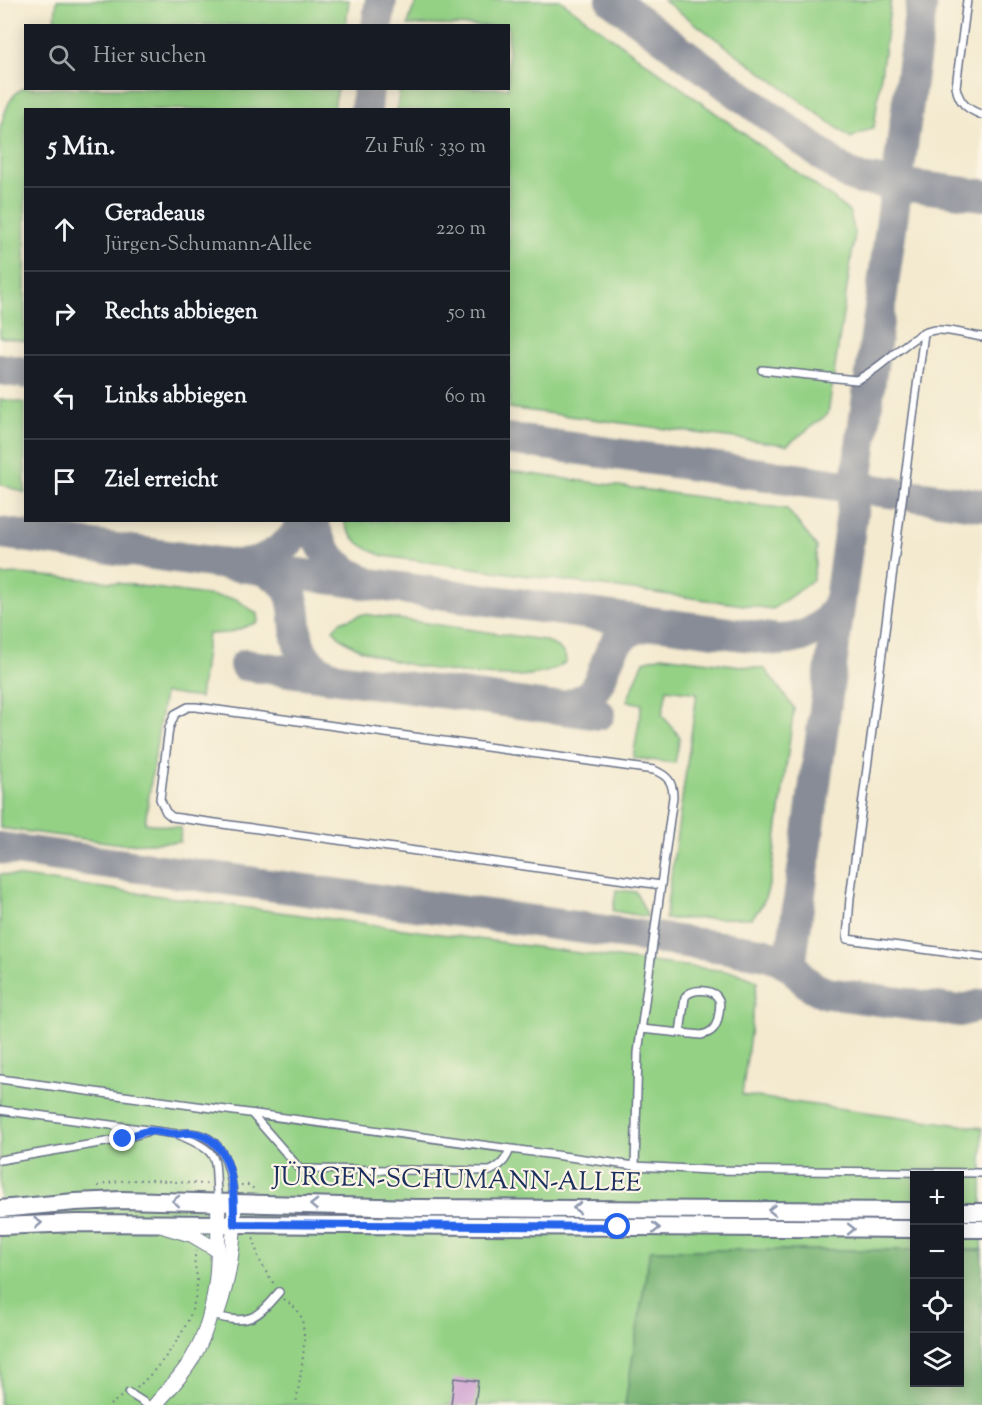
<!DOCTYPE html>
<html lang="de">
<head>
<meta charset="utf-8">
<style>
	:root { --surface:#171b24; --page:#242831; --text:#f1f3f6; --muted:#9ea1a6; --line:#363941 }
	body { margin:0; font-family:"Sorts Mill Goudy",serif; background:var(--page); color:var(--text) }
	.controls { position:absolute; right:18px; bottom:18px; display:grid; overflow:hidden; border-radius:0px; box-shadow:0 3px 15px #0003 }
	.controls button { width:54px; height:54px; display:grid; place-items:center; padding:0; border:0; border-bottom:2px solid var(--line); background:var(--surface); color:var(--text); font:30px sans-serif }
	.stop { position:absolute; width:18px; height:18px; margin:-14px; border:4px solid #2563eb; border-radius:50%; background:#fff }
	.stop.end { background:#2563eb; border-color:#fff; box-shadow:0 2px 6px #0008 }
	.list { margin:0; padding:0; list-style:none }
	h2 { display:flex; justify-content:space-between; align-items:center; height:78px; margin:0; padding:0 24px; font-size:26px }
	h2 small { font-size:20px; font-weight:400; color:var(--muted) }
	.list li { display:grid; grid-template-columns:39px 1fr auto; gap:18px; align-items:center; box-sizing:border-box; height:84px; padding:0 24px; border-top:2px solid var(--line) }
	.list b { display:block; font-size:22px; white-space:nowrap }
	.list p { margin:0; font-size:20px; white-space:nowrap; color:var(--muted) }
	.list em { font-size:20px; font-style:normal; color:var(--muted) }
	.icon { flex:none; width:33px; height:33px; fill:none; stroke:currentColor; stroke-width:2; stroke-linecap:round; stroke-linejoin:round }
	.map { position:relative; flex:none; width:982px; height:1405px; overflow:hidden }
	.search { position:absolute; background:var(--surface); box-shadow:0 3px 15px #0003; left:24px; top:24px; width:486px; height:66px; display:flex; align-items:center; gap:15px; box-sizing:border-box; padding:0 21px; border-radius:0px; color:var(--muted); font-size:22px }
	.panel { position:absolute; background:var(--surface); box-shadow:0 3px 15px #0003; left:24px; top:108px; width:486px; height:414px; border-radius:0px }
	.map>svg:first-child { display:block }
</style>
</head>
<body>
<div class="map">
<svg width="982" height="1405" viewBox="0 0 982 1405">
	<rect width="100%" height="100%" fill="#fcf5e5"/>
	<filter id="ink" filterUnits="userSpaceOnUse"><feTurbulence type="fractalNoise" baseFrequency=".0167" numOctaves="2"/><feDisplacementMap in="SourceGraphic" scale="12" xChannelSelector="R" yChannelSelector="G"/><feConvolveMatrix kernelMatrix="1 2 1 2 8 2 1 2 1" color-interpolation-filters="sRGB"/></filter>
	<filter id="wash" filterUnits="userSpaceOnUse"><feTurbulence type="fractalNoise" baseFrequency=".008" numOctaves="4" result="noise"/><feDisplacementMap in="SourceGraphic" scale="24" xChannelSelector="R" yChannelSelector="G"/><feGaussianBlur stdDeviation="1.35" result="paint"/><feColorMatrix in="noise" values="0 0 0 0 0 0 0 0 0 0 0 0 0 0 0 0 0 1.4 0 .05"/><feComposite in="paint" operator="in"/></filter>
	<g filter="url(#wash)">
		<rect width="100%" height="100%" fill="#f4ead0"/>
		<g fill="#94d185" stroke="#588072" stroke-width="1.5">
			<polygon points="57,0 349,0 346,25 54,25"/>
			<polygon points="418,0 560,0 834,199 850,213 855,234 828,414 787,445 509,408 508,110 397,110 400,89 508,88 508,26 408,25 412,11"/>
			<polygon points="663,0 891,0 874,127 851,138"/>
			<path d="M 25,87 L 26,88 L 337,89 L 334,109 L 26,110 L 25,341 L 0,337 L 0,128 C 5,113 9,94 25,87 Z"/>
			<polygon points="0,399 25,403 25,493 0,484"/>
			<path d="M 509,471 L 787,509 L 817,547 L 813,580 L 773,609 L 383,556 C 366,549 349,540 344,521 L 508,520 Z"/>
			<polygon points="19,574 95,580 236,599 257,614 258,622 229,633 208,634 200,698 164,693 145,823 181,828 180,842 122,844 0,828 0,575"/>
			<path d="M 364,614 L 543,640 C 553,645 566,649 566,662 C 558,668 547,673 536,674 C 496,682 356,666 333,629 L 340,622 Z"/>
			<path d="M 662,656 L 765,669 L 794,708 L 771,877 C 767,894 764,907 751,918 L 665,919 L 697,693 L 667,689 L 662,715 L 680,737 L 675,763 L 633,758 L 642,704 L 627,701 L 644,661 Z"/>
			<polygon points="0,874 624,959 735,972 757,981 742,1095 982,1128 982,1250 960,1250 960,1176 914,1176 914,1250 650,1250 625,1405 0,1405"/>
			<polygon points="616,890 636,892 648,917 613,911"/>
		</g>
		<polygon fill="#77b372" stroke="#497168" stroke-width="1.5" points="650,1250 914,1250 914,1382 960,1382 960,1250 982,1250 982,1405 625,1405"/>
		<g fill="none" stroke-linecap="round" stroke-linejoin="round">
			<g stroke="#888c97" stroke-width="32">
				<polyline points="612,0 849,175 861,179 982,195"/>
				<path d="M 922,0 L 791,959 C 797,977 809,987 827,993 L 959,1011 L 982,1005"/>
				<polyline points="377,26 381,0"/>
				<polyline points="366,110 368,88"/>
				<polyline points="0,369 26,373"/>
				<polyline points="508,439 982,505"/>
				<path d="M 313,520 C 318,549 337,569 362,580"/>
				<path d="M 0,533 L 779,640 C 807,639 830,626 840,599"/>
				<path d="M 243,564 C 270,561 293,544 305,520"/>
				<path d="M 259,568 C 326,592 265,650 332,676"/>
				<polyline points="245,665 599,714"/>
				<path d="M 556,707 C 628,700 582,632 656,624"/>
				<path d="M 0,848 L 721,947 C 746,951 776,951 794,969"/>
			</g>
		</g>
		<g id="blocks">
			<polygon fill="#c895cf" points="454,1378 478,1381 475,1405 451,1405"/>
		</g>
	</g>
	<g filter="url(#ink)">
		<use href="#blocks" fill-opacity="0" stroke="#677086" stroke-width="1.5"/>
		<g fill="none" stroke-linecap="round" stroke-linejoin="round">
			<defs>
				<g id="service">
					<path d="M 967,0 L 956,87 C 959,103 967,109 982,115"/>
					<polyline points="924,333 850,898 847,939 982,957"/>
					<path d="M 762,370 L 856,380 C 882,370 911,332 935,330 C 950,329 967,335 982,337"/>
					<path d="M 641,1029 L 701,1035 C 706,1034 711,1032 714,1028 C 718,1023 721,1006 719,1000 C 714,988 692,988 685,997 L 680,1033"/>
					<polyline points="0,1079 635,1166 708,1170 982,1173"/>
					<path d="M 0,1110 L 177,1134 C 226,1155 212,1155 218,1202"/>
					<path d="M 252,1114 L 300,1169 L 490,1171 C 501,1166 506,1160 510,1149"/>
					<path d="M 177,1134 C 223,1127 231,1166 234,1203"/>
					<polyline points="0,1160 123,1139 146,1132"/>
					<path d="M 635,1166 L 638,1053 L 673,797 C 673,782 668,776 654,770 L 196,707 L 188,707 L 175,714 L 169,728 L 160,799 L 166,812 L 172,817 L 661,885"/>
					<path d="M 212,1315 C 249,1325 255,1320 279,1292"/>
					<polyline points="129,1393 148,1405"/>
				</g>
				<g id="minor">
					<polyline points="165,1227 192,1235 217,1250"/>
					<path d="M 218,1311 C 230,1276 235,1239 234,1203"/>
					<path d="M 155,1405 C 168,1390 183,1375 193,1357 C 220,1310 219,1254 218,1202"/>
				</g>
				<g id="tertiary">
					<polyline points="0,1209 75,1202 122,1200 416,1208 914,1211"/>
					<polyline points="960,1212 982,1212"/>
					<polyline points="0,1226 77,1223 914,1229"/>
					<polyline points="960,1229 982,1229"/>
				</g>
			</defs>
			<use href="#service" stroke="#677086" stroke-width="10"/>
			<use href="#minor" stroke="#677086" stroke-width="16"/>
			<use href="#tertiary" stroke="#677086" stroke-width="20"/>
			<g stroke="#677086" stroke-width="2" stroke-dasharray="1.5 4.5" stroke-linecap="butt">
				<polyline points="241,1185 249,1185 254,1189"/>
				<path d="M 98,1186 C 135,1174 171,1183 208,1184"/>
				<path d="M 253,1239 L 255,1240 C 256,1258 264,1269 274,1284"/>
				<path d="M 284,1299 C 291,1305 300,1310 302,1320 C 308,1344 299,1380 296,1405"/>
				<path d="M 137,1388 C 165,1361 196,1323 197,1283 C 198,1271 191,1262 197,1251"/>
				<polyline points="110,1405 122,1396"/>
			</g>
			<use href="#service" stroke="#fff" stroke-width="7"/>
			<use href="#minor" stroke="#fff" stroke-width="14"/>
			<use href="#tertiary" stroke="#fff" stroke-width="16"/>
		</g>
		<defs><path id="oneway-chevron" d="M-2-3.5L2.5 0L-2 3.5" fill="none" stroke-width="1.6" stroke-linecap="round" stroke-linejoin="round" transform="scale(1.5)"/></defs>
		<g stroke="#8d97ae">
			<use href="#oneway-chevron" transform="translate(176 1201) rotate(-179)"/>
			<use href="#oneway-chevron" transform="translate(314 1205) rotate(-179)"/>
			<use href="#oneway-chevron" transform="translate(577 1208) rotate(-180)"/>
			<use href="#oneway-chevron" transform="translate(772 1210) rotate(-179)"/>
			<use href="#oneway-chevron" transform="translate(38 1223) rotate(-4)"/>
			<use href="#oneway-chevron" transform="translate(656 1228)"/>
			<use href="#oneway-chevron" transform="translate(851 1229)"/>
		</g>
	</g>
	<g fill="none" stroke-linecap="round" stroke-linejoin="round" filter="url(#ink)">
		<path stroke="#2563eb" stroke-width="8" d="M 123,1139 C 131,1137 141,1131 150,1131 C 159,1131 168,1134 178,1134 C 182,1134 187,1132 191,1133 C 235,1138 234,1191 234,1224 L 618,1227"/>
	</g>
	<g text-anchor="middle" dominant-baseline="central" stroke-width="4.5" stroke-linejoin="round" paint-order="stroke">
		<g font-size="26" fill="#1b2f5e" stroke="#fcf5e5">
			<text transform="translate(457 1181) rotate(1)">JÜRGEN-SCHUMANN-ALLEE</text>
		</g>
	</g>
</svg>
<div class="controls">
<button>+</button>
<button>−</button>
<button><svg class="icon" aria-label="locate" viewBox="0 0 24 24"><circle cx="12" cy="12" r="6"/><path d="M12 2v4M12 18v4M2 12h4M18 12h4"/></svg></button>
<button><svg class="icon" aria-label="layers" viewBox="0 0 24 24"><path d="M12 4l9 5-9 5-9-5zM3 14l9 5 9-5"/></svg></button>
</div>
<div class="stop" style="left:618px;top:1227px"></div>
<div class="stop end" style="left:123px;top:1139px"></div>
<div class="search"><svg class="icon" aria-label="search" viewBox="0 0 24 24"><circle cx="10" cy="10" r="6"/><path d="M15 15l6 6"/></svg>Hier suchen</div>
<section class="panel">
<h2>5 Min.<small>Zu Fuß · 330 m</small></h2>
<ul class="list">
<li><svg class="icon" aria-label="ahead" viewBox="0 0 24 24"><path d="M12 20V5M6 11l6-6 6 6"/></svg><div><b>Geradeaus</b><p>Jürgen-Schumann-Allee</p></div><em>220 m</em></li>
<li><svg class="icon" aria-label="right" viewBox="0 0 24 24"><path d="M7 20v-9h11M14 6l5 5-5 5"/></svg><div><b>Rechts abbiegen</b></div><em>50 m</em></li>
<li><svg class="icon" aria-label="left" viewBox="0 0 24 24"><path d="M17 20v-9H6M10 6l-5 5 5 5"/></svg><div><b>Links abbiegen</b></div><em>60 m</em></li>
<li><svg class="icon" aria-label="arrive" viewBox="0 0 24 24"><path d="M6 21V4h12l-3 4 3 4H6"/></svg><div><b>Ziel erreicht</b></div></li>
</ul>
</section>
</div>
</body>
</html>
